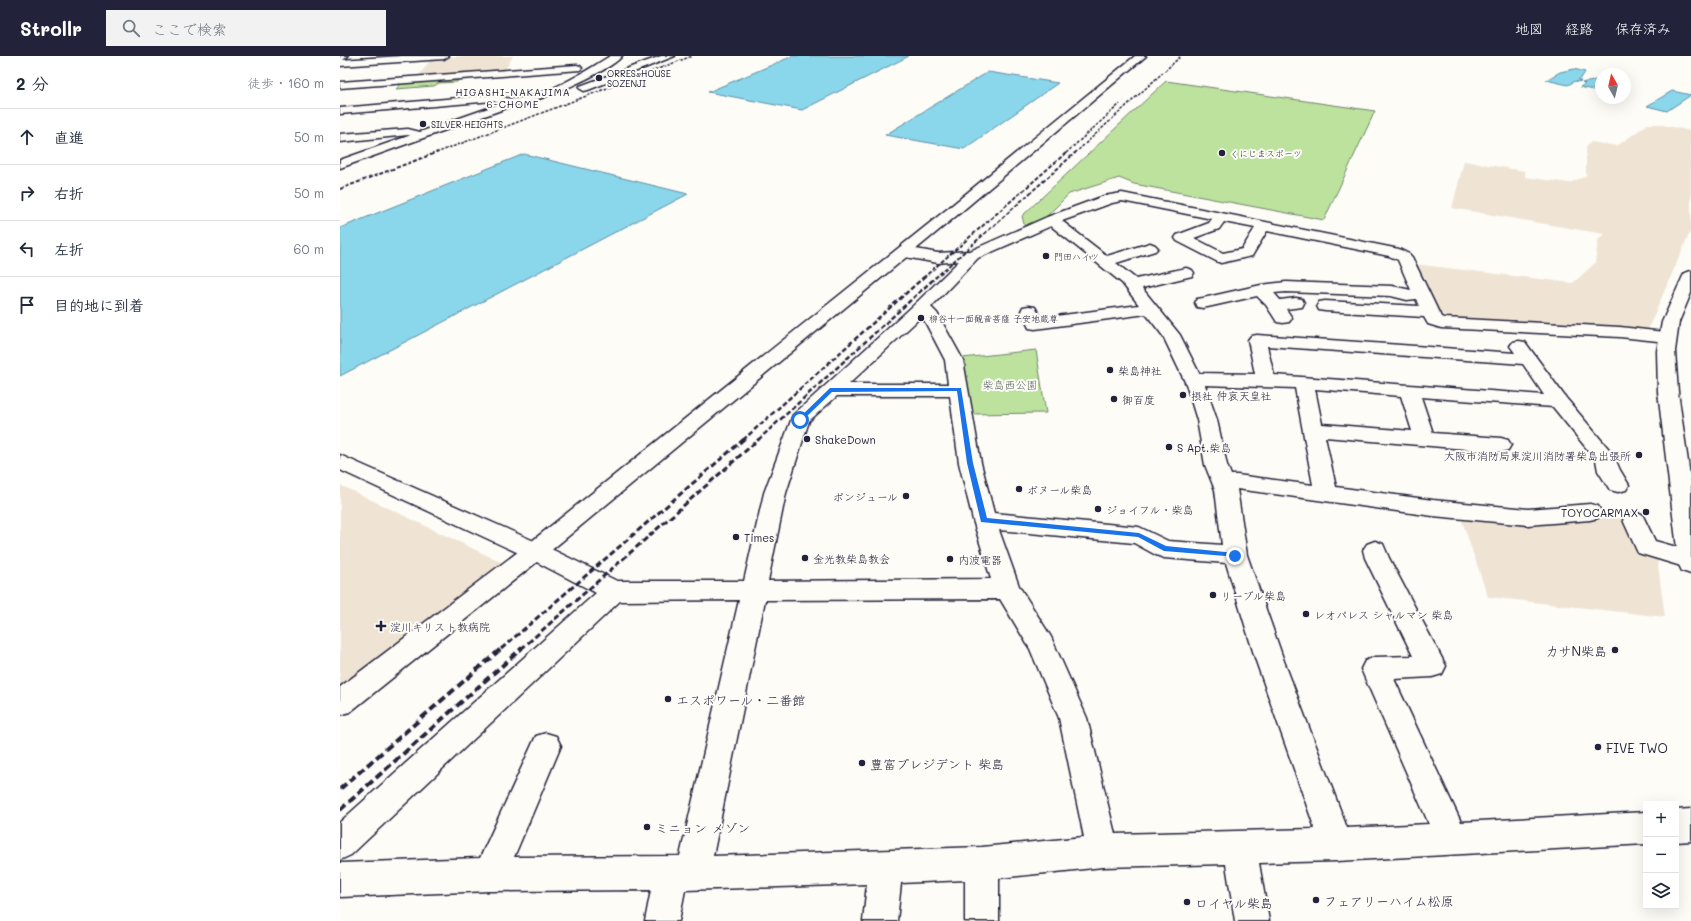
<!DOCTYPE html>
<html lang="ja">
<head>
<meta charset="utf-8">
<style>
	:root { --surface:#fff; --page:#f2f2f3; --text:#1f2937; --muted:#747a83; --line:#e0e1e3; --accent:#22223b }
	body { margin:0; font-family:Mali,"Klee One",sans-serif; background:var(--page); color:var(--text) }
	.controls { position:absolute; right:12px; bottom:12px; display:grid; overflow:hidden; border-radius:0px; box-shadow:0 4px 16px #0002 }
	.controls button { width:36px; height:36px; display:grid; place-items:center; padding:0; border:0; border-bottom:1px solid var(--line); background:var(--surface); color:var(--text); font:20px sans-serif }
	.compass { position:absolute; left:1255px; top:12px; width:36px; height:36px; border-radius:50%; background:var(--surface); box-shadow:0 4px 16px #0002; rotate:352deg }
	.stop { position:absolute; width:12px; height:12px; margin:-9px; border:3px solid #1a73e8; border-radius:50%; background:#fff }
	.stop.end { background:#1a73e8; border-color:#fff; box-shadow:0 1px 4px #0008 }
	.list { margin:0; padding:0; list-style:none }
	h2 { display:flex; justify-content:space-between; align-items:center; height:52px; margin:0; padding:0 16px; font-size:17px }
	h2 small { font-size:13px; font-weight:400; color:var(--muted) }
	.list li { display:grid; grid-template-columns:26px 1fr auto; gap:12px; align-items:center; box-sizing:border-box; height:56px; padding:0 16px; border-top:1px solid var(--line) }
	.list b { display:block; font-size:15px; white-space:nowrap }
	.list em { font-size:13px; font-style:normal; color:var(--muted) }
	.icon { flex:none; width:22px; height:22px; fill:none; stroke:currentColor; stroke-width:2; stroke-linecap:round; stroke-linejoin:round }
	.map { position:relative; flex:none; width:1351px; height:865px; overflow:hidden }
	header { display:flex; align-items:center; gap:24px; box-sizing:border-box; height:56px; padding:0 20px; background:var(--accent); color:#fff }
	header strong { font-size:19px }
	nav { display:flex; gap:22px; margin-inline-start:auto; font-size:14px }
	.search { width:280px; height:36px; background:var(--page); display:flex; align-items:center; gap:10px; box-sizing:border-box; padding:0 14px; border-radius:0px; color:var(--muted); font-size:15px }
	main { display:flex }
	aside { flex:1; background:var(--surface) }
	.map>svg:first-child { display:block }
</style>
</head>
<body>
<header>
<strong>Strollr</strong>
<div class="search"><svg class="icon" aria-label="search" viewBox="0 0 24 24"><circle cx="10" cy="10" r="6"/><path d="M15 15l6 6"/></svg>ここで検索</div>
<nav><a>地図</a><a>経路</a><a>保存済み</a></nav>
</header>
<main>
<aside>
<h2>2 分<small>徒歩 · 160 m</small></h2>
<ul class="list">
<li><svg class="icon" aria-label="ahead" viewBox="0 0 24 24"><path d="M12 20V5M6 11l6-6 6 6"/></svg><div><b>直進</b></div><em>50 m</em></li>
<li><svg class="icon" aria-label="right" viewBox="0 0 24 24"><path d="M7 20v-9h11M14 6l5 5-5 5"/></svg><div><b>右折</b></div><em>50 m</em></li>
<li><svg class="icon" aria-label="left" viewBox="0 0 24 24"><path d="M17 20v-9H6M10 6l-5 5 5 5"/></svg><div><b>左折</b></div><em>60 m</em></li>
<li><svg class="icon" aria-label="arrive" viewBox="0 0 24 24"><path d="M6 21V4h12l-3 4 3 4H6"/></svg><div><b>目的地に到着</b></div></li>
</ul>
</aside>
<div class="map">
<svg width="1351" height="865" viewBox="0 0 1351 865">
	<rect width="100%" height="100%" fill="#fdfcf7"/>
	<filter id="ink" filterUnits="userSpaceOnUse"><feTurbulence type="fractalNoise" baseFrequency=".025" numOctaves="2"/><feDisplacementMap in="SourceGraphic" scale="8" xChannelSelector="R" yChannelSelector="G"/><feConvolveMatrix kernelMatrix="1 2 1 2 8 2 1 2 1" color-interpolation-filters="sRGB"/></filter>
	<g filter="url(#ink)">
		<g fill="#efe4d4">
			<polygon points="124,0 173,0 165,14 158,16 77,22 92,2"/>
			<polygon points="1308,68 1318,68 1351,75 1351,174 1308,273 1115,263 1100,258 1074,208 1233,227 1255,207 1258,184 1264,178 1112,152 1124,105 1185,115 1185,121 1229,127 1246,120 1246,91 1251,86 1277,90"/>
			<polygon points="0,429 163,507 0,632"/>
			<polygon points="1257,457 1288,464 1317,502 1325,561 1148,541 1120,459"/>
		</g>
		<g fill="#bde29d" stroke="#70826c">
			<polygon points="120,22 117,26 99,27 94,30 56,33 63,26"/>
			<polygon points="826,25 1035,55 984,164 794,128 779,122 729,138 708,159 709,162 685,172 682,160"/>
			<polygon points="696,294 706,357 630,358 622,302"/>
		</g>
		<g fill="#8ad6ea" stroke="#608ea4">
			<polygon points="453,0 569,0 462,54 368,36"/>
			<polygon points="1234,13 1245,16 1242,21 1238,24 1241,25 1238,26 1235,25 1228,29 1206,24 1220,16"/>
			<polygon points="648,16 718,27 624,93 545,79"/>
			<polygon points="1261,22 1261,36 1240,31 1245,28 1242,27 1245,26 1249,26"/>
			<polygon points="1332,35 1351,39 1327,55 1307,50"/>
			<polygon points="184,98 348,138 0,320 0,172"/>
		</g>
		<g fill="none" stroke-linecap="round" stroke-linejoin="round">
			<defs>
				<g id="street">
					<polygon points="62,0 109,0 104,3 0,10 0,4"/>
					<path d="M 270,0 L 282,0 C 269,16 195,48 174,49 C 167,50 160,47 153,45 L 0,58 L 0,52 L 153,39 C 160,40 167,43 174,43 C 205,41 245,16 270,0 Z"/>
					<polygon points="321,0 335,0 248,34 244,35 239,32 240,30"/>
					<polygon points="795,0 806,0 621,156 611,156 609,153 611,150"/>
					<polygon points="237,9 240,10 242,12 240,14 0,32 0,26"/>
					<polygon points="68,73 84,77 86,79 80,83 68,79 0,86 0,78"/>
					<path d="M 782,137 L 1059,193 L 1069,198 L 1072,201 L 1101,261 L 1104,262 L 1280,271 L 1333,277 L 1336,281 L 1333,285 L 1327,286 L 1280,281 L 1101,272 L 1088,268 L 1084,261 L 985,255 L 979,254 L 977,250 L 979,246 L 985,245 L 1079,250 L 1076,243 L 1067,244 L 1051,240 L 946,236 L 934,237 L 940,244 L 956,242 L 962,243 L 964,247 L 962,251 L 946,253 L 952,262 L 949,266 L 943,267 L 937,266 L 926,249 L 917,240 L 863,252 L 857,251 L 855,247 L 857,243 L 863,242 L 921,229 L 946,226 L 1052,230 L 1071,234 L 1058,204 L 1049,200 L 927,175 L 912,200 L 881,207 L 876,205 L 837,185 L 835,182 L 837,179 L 869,167 L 872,163 L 782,145 L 772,147 L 722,165 L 767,200 L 810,187 L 815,189 L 818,192 L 815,195 L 776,207 L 796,223 L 846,212 L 852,214 L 854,217 L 852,220 L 802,232 L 840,279 L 859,317 L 915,318 L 908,284 L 911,280 L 917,279 L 1175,297 L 1170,290 L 1173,286 L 1179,285 L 1185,286 L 1226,342 L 1273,398 L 1280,414 L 1289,429 L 1286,434 L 1278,436 L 1270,434 L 1258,415 L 1256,404 L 1213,351 L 1081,341 L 1093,377 L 1161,382 L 1168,384 L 1171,389 L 1168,394 L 1161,396 L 985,381 L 996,431 L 1093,444 L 1188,453 L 1250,448 L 1258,450 L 1261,456 L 1258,462 L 1250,464 L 1188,469 L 1093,460 L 897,433 L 907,499 L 944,605 L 1007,772 L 1089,768 L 1021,613 L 1025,605 L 1035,601 L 1073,600 L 1025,502 L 1023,494 L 1027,488 L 1035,485 L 1043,488 L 1049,502 L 1106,610 L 1102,618 L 1092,621 L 1054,623 L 1121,766 L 1306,756 L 1306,788 L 997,805 L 919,807 L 929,865 L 895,865 L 886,808 L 763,811 L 659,822 L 659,865 L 625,865 L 625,824 L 561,827 L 557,865 L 523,865 L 527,828 L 345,834 L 339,865 L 305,865 L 311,834 L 150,835 L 0,841 L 0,807 L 140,802 L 196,680 L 206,677 L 216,680 L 221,690 L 174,801 L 340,800 L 399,544 L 280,545 L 11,799 L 0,804 L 0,766 L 256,537 L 187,501 L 0,414 L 0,399 L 203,489 L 277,525 L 404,525 L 424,437 L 453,359 L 575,248 L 619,205 L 598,207 L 565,201 L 560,199 L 557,196 L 560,193 L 565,191 L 598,197 L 630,195 L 707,161 L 764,140 ZM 884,166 L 915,172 L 902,193 L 883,197 L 854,182 L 879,173 ZM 711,170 L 782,227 L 799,249 L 701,262 L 695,251 L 689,250 L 683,251 L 681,255 L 689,272 L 695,273 L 806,258 L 823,280 L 846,328 L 857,364 L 865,409 L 875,434 L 882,489 L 828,485 L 799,471 L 654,457 L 641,407 L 623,304 L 597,257 L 591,251 L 638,202 ZM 582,260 L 605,304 L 608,328 L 509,328 ZM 927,290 L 1183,308 L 1204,339 L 934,319 ZM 865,329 L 955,332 L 973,429 L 897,419 L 891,419 L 887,409 L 877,364 ZM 975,333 L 1061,340 L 1072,375 L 982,368 ZM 497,340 L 610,340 L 619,407 L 633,464 L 651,523 L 428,525 L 446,437 L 469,365 ZM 659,474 L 794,487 L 816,499 L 824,502 L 886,507 L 916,605 L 975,773 L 775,778 L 747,662 L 711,581 L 679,530 ZM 660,543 L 690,593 L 719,662 L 744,781 L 642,791 L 373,800 L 425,544 Z"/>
					<polygon points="1294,456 1302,458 1315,485 1351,495 1351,513 1298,497 1283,464 1286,458"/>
					<polygon points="1351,753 1351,785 1336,786 1336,754"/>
				</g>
				<g id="secondary">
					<polygon points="0,0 8,0 0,6"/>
					<polygon points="174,43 178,44 179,46 178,48 0,112 0,104"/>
					<polygon points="616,149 621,150 623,153 621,156 203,501 10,656 0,659 0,631 187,489 611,150"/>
					<polygon points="1351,215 1351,237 1339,266 1335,295 1338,336 1351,427 1351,518 1342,515 1339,509 1318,336 1317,295 1322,266 1343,220 1345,217"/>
				</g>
			</defs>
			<use href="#street" stroke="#22223b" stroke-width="3"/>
			<use href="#secondary" stroke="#22223b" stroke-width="3"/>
			<use href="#street" fill="#fdfcf7" fill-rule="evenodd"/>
			<use href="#secondary" fill="#fdfcf7" fill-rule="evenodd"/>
			<g stroke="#22223b" stroke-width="1.5" stroke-dasharray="3 1.5" stroke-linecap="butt">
				<polyline points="96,97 352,0"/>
				<polyline points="726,97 780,48"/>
				<polyline points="735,97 841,0"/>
			</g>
			<g stroke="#22223b" stroke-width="2" stroke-dasharray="4 2" stroke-linecap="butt">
				<polyline points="0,133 98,96"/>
				<polyline points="583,222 727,96"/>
				<polyline points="595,222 736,96"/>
			</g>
			<g stroke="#22223b" stroke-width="2.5" stroke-dasharray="5 2.5" stroke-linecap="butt">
				<polyline points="403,384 584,221"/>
				<polyline points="418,384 596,221"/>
			</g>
			<g stroke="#22223b" stroke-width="3" stroke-dasharray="6 3" stroke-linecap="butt">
				<polyline points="161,593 404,383"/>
				<polyline points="181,593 419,383"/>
			</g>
			<g stroke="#22223b" stroke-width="4" stroke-dasharray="8 4" stroke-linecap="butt">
				<polyline points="0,733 162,592"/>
				<polyline points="0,754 182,592"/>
			</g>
		</g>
	</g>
	<polygon fill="#1a73e8" points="621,332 633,407 647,462 799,477 826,490 895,497 899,500 898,501 824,495 798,481 641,466 627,407 617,335 492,336 462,365 457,364 490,332"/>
	<g fill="#22223b" stroke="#fdfcf7" stroke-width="1.5">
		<circle cx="259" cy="22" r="4"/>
		<circle cx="83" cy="68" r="4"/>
		<circle cx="882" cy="97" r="4"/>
		<circle cx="706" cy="200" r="4"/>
		<circle cx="581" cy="262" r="4"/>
		<circle cx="770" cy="314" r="4"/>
		<circle cx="843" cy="339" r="4"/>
		<circle cx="774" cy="343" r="4"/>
		<circle cx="467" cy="383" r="4"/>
		<circle cx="829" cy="391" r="4"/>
		<circle cx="1299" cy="399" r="4"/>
		<circle cx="679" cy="433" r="4"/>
		<circle cx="566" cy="440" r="4"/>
		<circle cx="758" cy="453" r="4"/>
		<circle cx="1306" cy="456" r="4"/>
		<circle cx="396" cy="481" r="4"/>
		<circle cx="465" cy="502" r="4"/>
		<circle cx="610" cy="503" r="4"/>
		<circle cx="873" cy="539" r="4"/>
		<circle cx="966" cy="558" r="4"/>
		<path d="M39 564h4v4h4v4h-4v4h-4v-4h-4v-4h4z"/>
		<circle cx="1275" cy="594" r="4"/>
		<circle cx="328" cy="643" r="4"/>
		<circle cx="1258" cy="691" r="4"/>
		<circle cx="522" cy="707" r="4"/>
		<circle cx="307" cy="771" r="4"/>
		<circle cx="976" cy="844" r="4"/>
		<circle cx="847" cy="846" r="4"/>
	</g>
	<g text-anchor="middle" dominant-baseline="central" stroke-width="4" stroke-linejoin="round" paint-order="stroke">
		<g font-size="9" fill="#22223b" stroke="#fdfcf7" text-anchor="start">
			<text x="267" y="17">ORRES•HOUSE<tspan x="267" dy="10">SOZENJI</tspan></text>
			<text x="91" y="68">SILVER HEIGHTS</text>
			<text x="890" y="97">くにじまスポーツ</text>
			<text x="714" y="200">門田ハイツ</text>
			<text x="589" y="262">柳谷十一面観音菩薩 子安地蔵尊</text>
		</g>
		<g font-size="10" letter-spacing="1" fill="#22223b" stroke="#fdfcf7">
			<text x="173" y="36">HIGASHI-NAKAJIMA<tspan x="173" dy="12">6-CHOME</tspan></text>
		</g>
		<g font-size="11" fill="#22223b" stroke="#fdfcf7" text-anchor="start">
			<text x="778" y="314">柴島神社</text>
			<text x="851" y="339">摂社 仲哀天皇社</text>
			<text x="782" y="343">御百度</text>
			<text x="475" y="383">ShakeDown</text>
			<text x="837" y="391">S Apt.柴島</text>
			<text x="1291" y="399" text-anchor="end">大阪市消防局東淀川消防署柴島出張所</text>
			<text x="687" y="433">ボヌール柴島</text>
			<text x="558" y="440" text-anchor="end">ボンジュール</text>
			<text x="766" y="453">ジョイフル・柴島</text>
			<text x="1298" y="456" text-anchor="end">TOYOCARMAX</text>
			<text x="404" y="481">Times</text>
			<text x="473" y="502">金光教柴島教会</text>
			<text x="618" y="503">内波電器</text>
			<text x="881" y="539">リーブル柴島</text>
			<text x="974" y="558">レオパレス シャルマン 柴島</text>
			<text x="50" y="570">淀川キリスト教病院</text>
		</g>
		<g font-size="11" fill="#505c58" stroke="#fdfcf7">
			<text x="670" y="328">柴島西公園</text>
		</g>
		<g font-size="13" fill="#22223b" stroke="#fdfcf7" text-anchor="start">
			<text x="1267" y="594" text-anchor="end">カサN柴島</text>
			<text x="336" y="643">エスポワール・二番館</text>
			<text x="1266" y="691">FIVE TWO</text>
			<text x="530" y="707">豊富プレジデント 柴島</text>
			<text x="315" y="771">ミニョン メゾン</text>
			<text x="984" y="844">フェアリーハイム松原</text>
			<text x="855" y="846">ロイヤル柴島</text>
		</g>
	</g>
</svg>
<div class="controls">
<button>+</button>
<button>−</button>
<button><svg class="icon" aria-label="layers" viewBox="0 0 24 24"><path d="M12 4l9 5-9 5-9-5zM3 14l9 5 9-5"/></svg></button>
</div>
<svg class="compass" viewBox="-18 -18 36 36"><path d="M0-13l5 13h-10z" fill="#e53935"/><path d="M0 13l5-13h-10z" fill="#747a83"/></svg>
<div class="stop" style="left:460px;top:364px"></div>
<div class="stop end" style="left:895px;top:500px"></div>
</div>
</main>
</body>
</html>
